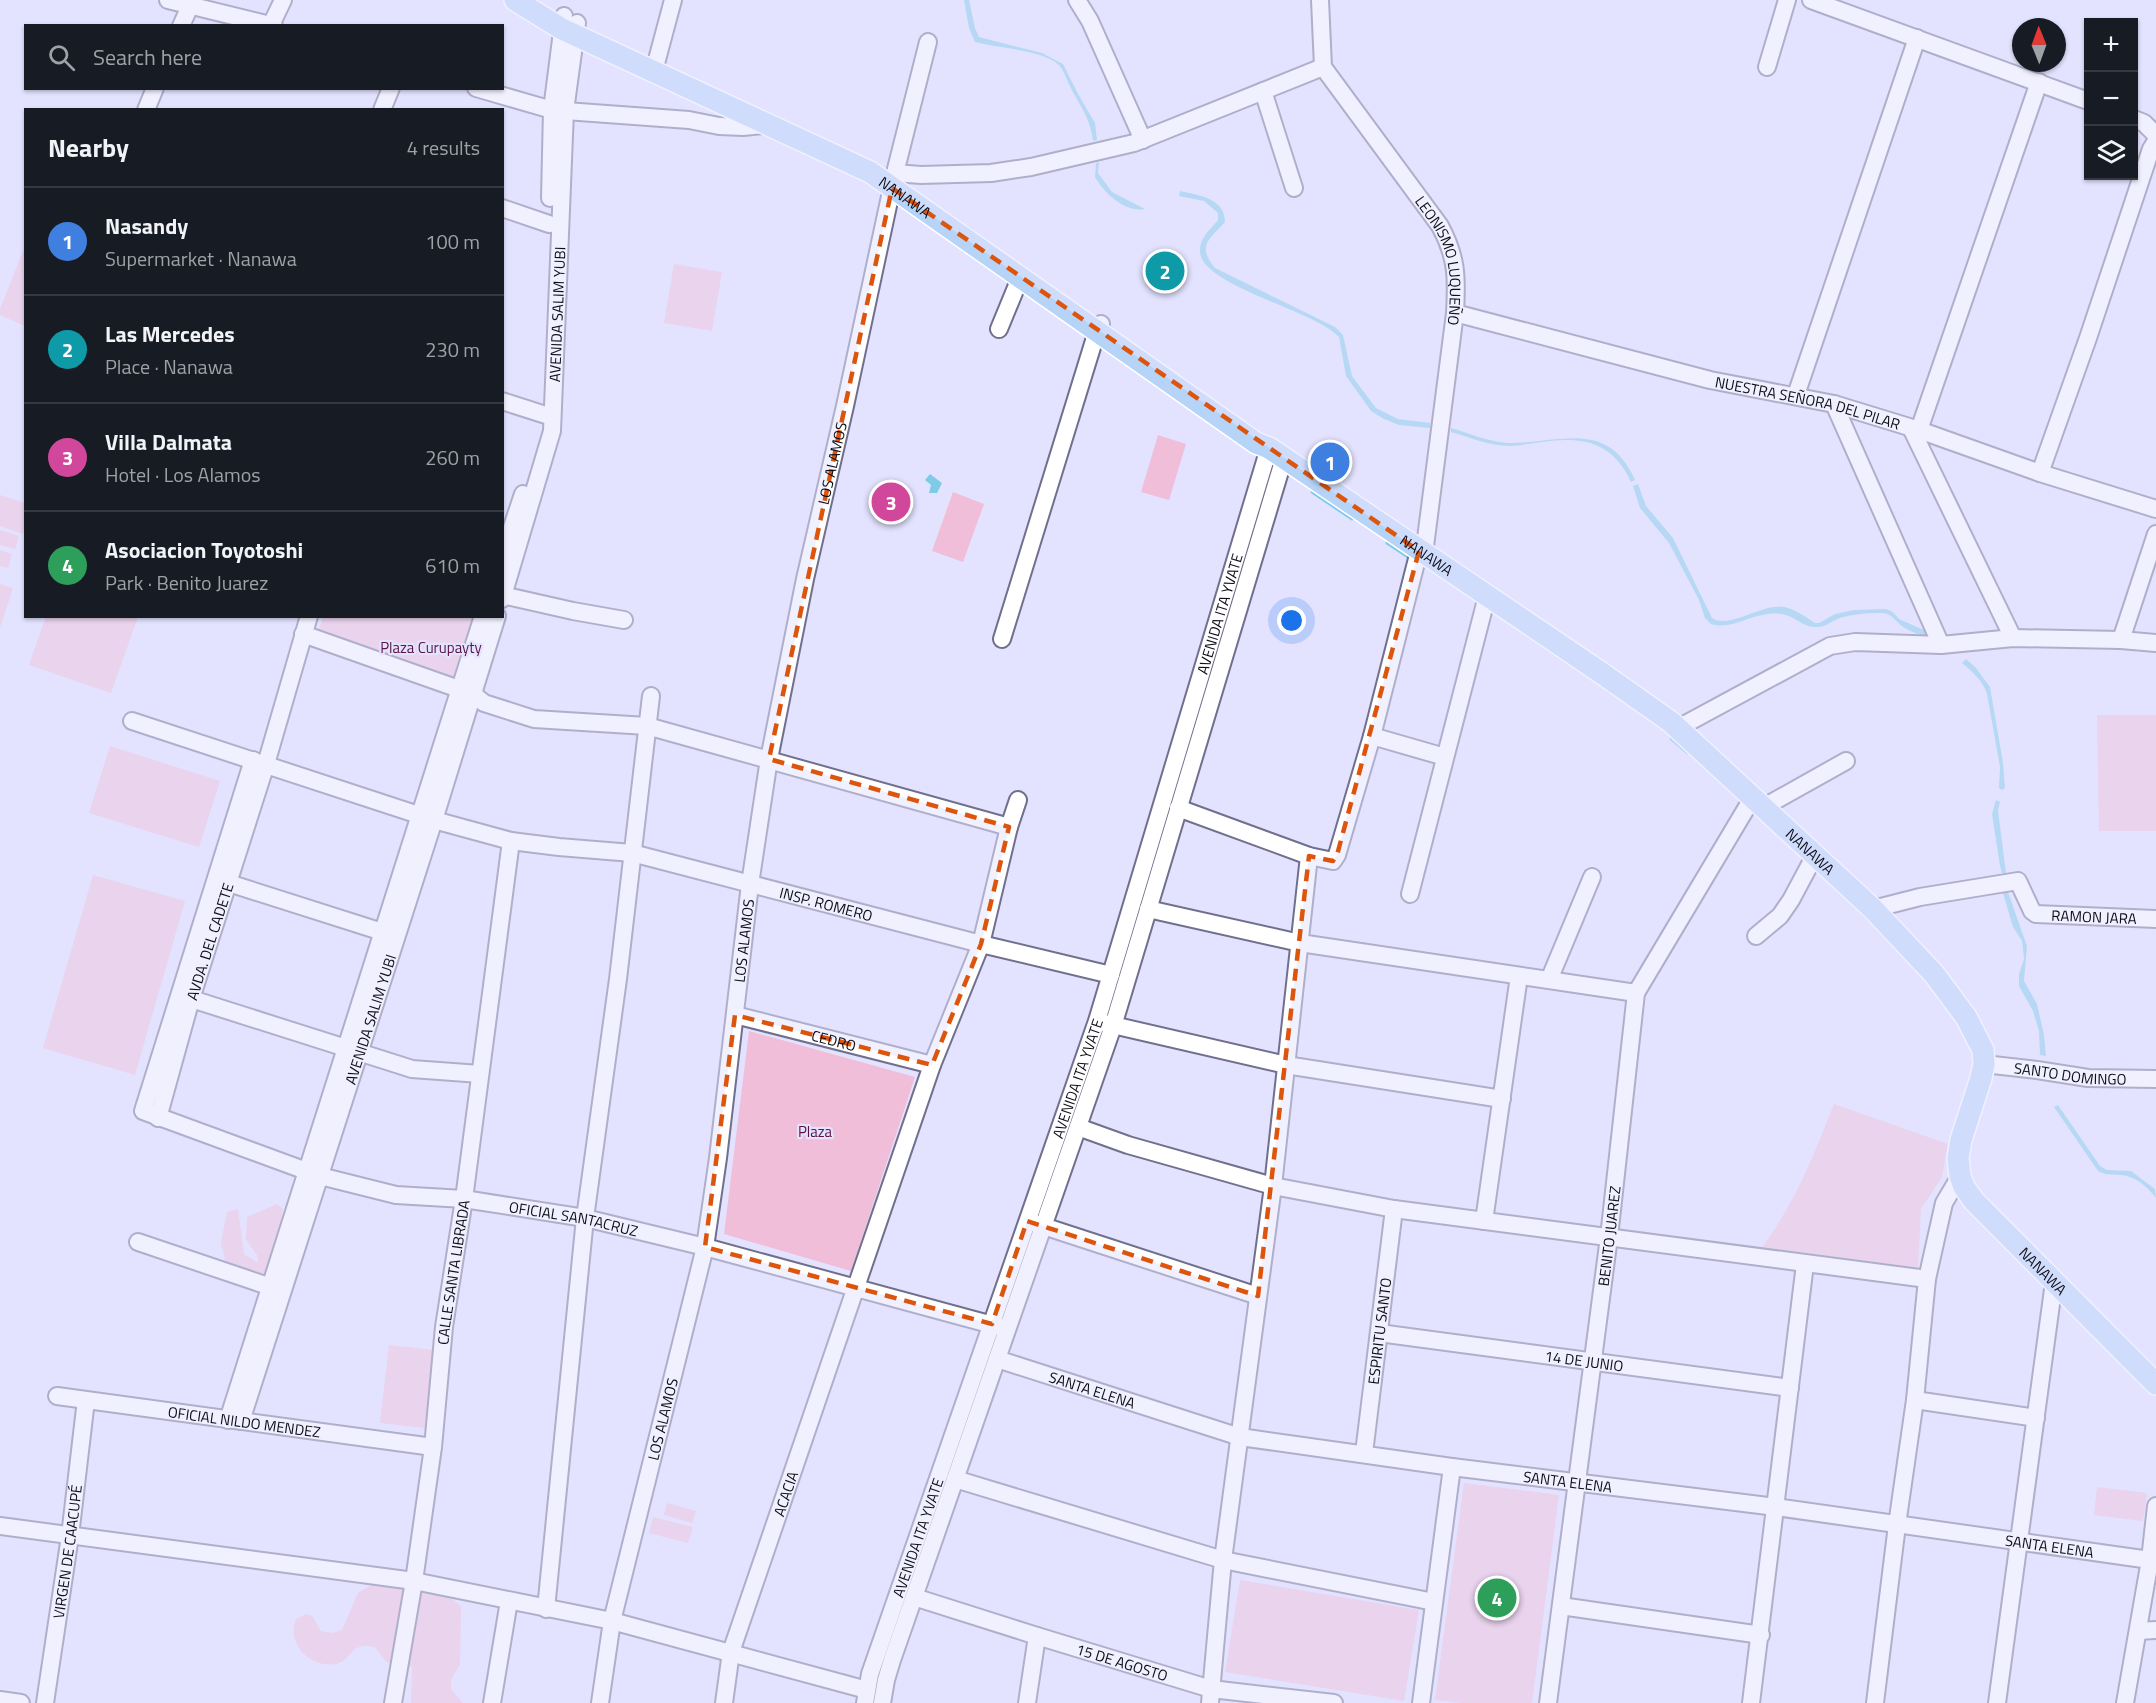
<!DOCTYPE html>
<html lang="en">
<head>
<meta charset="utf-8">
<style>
	:root { --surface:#171b24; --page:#242831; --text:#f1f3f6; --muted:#9ea1a6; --line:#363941; --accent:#d93025 }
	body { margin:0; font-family:"Titillium Web",sans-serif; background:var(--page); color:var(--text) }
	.controls { position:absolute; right:18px; top:18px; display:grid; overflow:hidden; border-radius:0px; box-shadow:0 2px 4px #0004 }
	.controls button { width:54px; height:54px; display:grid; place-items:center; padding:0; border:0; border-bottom:2px solid var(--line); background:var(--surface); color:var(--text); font:30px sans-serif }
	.compass { position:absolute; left:2012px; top:18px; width:54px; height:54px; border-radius:50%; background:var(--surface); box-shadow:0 2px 4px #0004; rotate:359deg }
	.you { position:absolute; left:1292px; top:621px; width:21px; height:21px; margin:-15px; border:4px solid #fff; border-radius:50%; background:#1a73e8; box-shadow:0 0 0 9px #1a73e833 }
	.badge { display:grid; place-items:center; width:39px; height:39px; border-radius:50%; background:var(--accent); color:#fff; font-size:20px; font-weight:700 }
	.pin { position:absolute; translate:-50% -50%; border:3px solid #fff; box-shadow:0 2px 6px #0006 }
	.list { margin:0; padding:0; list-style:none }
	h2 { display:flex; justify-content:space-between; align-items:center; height:78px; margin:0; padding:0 24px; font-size:26px }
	h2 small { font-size:20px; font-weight:400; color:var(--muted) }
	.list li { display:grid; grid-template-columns:39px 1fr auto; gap:18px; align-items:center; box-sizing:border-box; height:108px; padding:0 24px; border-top:2px solid var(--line) }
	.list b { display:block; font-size:22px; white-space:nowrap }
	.list p { margin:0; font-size:20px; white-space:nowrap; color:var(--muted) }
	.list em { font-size:20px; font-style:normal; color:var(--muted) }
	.icon { flex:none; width:33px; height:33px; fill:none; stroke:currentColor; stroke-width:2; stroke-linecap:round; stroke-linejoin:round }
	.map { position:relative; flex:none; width:2156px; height:1703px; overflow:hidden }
	.search { position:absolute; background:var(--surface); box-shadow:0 2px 4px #0004; left:24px; top:24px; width:480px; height:66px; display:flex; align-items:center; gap:15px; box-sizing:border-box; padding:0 21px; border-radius:0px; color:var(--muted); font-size:22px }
	.panel { position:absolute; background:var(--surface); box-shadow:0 2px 4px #0004; left:24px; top:108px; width:480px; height:510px; border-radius:0px }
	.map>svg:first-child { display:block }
</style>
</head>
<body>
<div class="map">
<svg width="2156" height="1703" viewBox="0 0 2156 1703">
	<rect width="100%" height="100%" fill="#e3e3ff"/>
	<g fill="#f0bed8">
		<polygon points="25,246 25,326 0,315 0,309"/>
		<polygon points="674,264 722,272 712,331 664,323"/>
		<polygon points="1158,435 1186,444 1169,500 1141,492"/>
		<polygon points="953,492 984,504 963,562 932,551"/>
		<polygon points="0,495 25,503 25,526 23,534 0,526"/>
		<polygon points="0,530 19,536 15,549 0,545"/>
		<polygon points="0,550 12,554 8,568 0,566"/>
		<polygon points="0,584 13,588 0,628"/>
		<polygon points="46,616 138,617 111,693 29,665"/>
		<polygon points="323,617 476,617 453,688 317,635"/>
		<polygon points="2097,715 2156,715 2156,831 2099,831"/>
		<polygon points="110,746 220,781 199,847 89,813"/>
		<polygon points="93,875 185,901 135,1075 43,1048"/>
		<polygon points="749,1031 915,1077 851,1271 724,1234"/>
		<path d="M 1834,1104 L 1948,1144 L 1942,1177 L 1921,1209 L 1918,1268 L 1762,1247 C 1795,1204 1814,1154 1834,1104 Z"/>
		<polygon points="277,1204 283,1209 275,1264 268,1277 228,1271 221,1243 227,1212 238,1209 244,1254 258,1263 257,1255 246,1240 247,1217"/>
		<polygon points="389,1345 434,1350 425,1428 380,1423"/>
		<polygon points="1464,1483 1559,1495 1532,1703 1461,1703 1435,1700"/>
		<polygon points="2097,1487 2147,1493 2143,1521 2094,1515"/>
		<polygon points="667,1503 696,1511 692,1523 664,1515"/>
		<polygon points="653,1517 693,1527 688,1543 649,1533"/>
		<path d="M 384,1577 L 414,1581 L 454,1600 L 461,1607 L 460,1664 L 451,1680 L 451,1689 L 463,1703 L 411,1703 L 412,1667 L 386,1662 L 375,1647 C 369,1646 363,1645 357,1648 C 351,1651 348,1658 343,1661 C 329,1670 305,1661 298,1646 C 293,1637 292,1628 296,1619 L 306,1614 L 312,1616 L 321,1631 L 332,1633 L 342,1630 L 358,1593 Z"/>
		<polygon points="1240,1580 1419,1610 1404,1701 1225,1672"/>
	</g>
	<g fill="#7fcae7">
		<path d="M 964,0 L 969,0 L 975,28 L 979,37 L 1042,53 L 1063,64 L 1078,94 L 1095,123 L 1097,140 L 1093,141 C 1091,122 1083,110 1074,94 C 1069,86 1065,72 1059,65 C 1044,50 997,48 975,42 L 969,28 Z"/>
		<path d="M 1099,162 L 1098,173 L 1112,192 L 1145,209 C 1125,213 1104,193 1095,177 L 1096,163 Z"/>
		<path d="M 1180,191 C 1198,195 1225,198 1225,222 C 1210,239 1196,245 1215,268 L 1335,327 L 1343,335 L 1352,376 L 1376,408 L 1398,419 L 1430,423 L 1430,428 L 1399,425 L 1384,419 L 1371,411 L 1346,376 L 1339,337 C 1314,310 1202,286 1200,252 C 1199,238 1210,230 1218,220 L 1218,213 L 1204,201 L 1179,196 Z"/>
		<path d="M 1451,428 C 1469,433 1491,443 1510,443 C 1561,443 1608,419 1635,480 L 1631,482 C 1613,442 1582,436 1542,442 C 1531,443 1520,446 1509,446 C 1490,446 1469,437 1451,432 Z"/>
		<polygon points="930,474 942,483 937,493 929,493 931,485 925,480"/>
		<path d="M 1638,484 L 1646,506 L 1673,538 L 1712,618 C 1728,630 1764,602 1785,607 C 1796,610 1806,617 1815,623 L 1819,623 L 1835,614 L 1854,610 L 1886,609 L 1893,612 L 1899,619 L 1926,631 L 1929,637 C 1920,635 1911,632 1903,627 C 1895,621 1892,613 1881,613 C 1867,613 1853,614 1840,618 C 1831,621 1826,628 1815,627 C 1797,626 1795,611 1768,614 C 1748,616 1731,630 1711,624 L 1705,618 L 1699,600 L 1669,543 L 1640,508 L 1633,486 Z"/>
		<path d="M 1966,659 L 1976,668 L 1990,687 L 2003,763 L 2005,788 L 2002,790 L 1999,788 L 2000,767 L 1987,694 C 1983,681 1972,671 1962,663 Z"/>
		<polygon points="1996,800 2000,802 1998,810 2006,873 2002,873 2000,866 1992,814"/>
		<polygon points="2008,892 2027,946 2024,981 2037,1004 2044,1035 2046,1056 2040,1055 2039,1031 2033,1011 2019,986 2019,974 2024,959 2022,941 2013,927 2003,893"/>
		<path d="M 2058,1105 L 2100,1166 L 2107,1170 L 2131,1171 L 2155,1189 L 2156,1198 C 2148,1187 2135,1176 2121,1175 C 2111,1174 2107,1176 2098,1171 L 2054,1107 Z"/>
	</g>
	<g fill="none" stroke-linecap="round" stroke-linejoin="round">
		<g stroke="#7fcae7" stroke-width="3">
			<polyline points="1312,492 1352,519"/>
			<polyline points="1387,543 1411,559"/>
			<polyline points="1671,739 1688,753"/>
		</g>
		<defs>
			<g id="minor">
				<polyline points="168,0 274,26"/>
				<polyline points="1077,0 1090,21 1143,140"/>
				<path id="s1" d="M 1320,0 L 1323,67 L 1440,226 C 1457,257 1457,278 1455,313 L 1424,554"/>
				<polyline points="1811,0 2088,101"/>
				<polyline points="271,25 283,0"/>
				<polyline points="181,26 190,6"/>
				<polyline points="1767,67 1787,0"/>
				<polyline points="654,71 673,0"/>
				<polyline points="476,88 552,110 689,120 719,126 743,127 764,125"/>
				<polyline points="1263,91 1294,188"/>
				<polyline points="146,110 155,88"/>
				<polyline points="382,110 391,88"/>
				<polyline points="2134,119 2144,123 2156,135"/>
				<polyline points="895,173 921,175 991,173 1031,167 1134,143 1323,67"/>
				<polyline points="550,198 552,110 564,16"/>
				<polyline points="502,208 549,224"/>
				<path id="s2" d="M 1455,313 L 1710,380 L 1834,404 L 1919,430 L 2040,473 L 2156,509"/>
				<polyline points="999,329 1020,278"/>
				<polyline points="1796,395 1917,38"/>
				<polyline points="502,401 552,417"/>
				<polyline points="1834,404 1941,645"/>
				<polyline points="1911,428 2013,638"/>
				<polyline points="1919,430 2039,82"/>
				<polyline points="2040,473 2088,338 2151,149 2156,141"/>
				<polyline points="502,557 523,494"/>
				<polyline points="502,595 573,611 624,620"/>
				<path id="s3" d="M 502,599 L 552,431 L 565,111 L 577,23"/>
				<polyline points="303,634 473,694 484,703 534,719 647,726 1009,827"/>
				<polyline points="1002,639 1097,331 1101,324"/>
				<polyline points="2121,640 2156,534"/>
				<path id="s4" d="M 132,721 L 434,820 L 511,841 L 559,847 L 632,853 L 981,944 L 1111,975"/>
				<polyline points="1678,728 1830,646 1855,642 1941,645 2013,638 2121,640 2156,643"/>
				<polyline points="1372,736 1445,757"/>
				<path id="s5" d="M 253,760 L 143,1111 L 320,1176 L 396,1195 L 464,1199 L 585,1218 L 705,1247 L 1000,1327"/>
				<polyline points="1764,807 1846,761"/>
				<polyline points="1178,808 1309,856 1333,861 1337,855 1372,736 1419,551"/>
				<polyline points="219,880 392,935"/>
				<polyline points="1410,894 1487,596"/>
				<polyline points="1148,909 1300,943 1636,993"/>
				<path id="s6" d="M 1873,909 L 1920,897 L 2018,881 L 2032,911 L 2036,914 L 2156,919"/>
				<polyline points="1756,936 1780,916 1791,900 1815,855"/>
				<polyline points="1549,980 1592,877"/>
				<polyline points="182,996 412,1069 480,1074"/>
				<path id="s7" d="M 735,1015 L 932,1065"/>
				<polyline points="1104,1023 1286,1065 1502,1099"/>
				<path id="s8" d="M 1984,1064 L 2037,1070 L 2088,1078 L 2156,1079"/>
				<path id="s9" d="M 158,1118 L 191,999 L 266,764 L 309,616"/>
				<polyline points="1078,1127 1128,1145 1273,1186 1394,1209 1927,1279"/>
				<polyline points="1484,1221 1519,976"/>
				<polyline points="1034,1223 1258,1296"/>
				<polyline points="138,1242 280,1290"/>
				<path id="s10" d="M 1379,1333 L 1790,1388"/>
				<path id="s11" d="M 997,1359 L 1240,1437 L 1452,1467 L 1776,1507 L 2150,1560"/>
				<path id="s12" d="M 57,1396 L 433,1447"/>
				<polyline points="1915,1400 2036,1418"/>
				<polyline points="228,1420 483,616"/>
				<path id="s13" d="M 241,1421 L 434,820 L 497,616"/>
				<path id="s14" d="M 1364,1453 L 1394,1209"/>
				<polyline points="955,1479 1223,1560 1434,1602"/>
				<polyline points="0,1526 414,1581 612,1621 867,1690"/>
				<path id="s15" d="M 914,1597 L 1037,1636 L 1211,1689 L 1334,1703"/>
				<polyline points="1561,1606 1761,1635"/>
				<polyline points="546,1609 585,1218 618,979 651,696"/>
				<polyline points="2138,1631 2156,1630"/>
				<polyline points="0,1700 21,1703"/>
				<path id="s16" d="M 45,1703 L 70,1536 L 86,1400"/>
				<path id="s17" d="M 393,1703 L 414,1581 L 433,1447 L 444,1327 L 464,1199 L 511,841"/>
				<polyline points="492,1703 509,1601"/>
				<path id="s18" d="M 600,1703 L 612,1621 L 705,1247 L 718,1158 L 750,884 L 769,759 L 805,579 L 845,406 L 895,173 L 928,42"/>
				<path id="s19" d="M 724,1703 L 731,1652 L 932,1065 L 981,944 L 1009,827 L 1018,800"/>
				<path id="s20" d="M 865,1703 L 870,1674 L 1097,1021 L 1269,448"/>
				<polyline points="882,1703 886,1680 892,1660 1113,1026 1284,458"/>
				<polyline points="1027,1703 1037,1636"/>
				<polyline points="1210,1703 1223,1560 1273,1186 1309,856"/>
				<polyline points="1421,1703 1452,1467"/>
				<path id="s21" d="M 1548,1703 L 1609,1237 L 1636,993 L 1753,797"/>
				<polyline points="1751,1703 1805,1264"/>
				<polyline points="1875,1703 1897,1525 1915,1400 1927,1279 1944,1203 1960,1176"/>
				<polyline points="1997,1703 2054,1282"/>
				<polyline points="2125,1703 2150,1560 2156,1506"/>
			</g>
			<g id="major">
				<path id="s22" d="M 515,0 L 562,29 L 870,172 L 1256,443 L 1269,448 L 1600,672 L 1671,722 L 1873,909 L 1934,974 L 1966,1017 L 1983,1050 L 1984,1064 L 1981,1078 L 1961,1140 L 1958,1158 L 1960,1176 L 1964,1187 L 1974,1201 L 2156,1384"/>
			</g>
		</defs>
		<use href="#minor" stroke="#70708e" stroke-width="20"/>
		<use href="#major" stroke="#fff" stroke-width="24"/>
		<use href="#minor" stroke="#fff" stroke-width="16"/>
		<use href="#major" stroke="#b6d3f8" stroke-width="21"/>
	</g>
	<path d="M0 0H2156V1703H0ZM 892,188 L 1419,551 L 1337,855 L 1333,861 L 1309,856 L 1258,1296 L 1027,1221 L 992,1324 L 705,1247 L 735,1015 L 932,1065 L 981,944 L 1009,827 L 769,759 Z" fill="#e3e3ff" fill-opacity=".55" fill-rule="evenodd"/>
	<path fill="none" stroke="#dd550d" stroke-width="4.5" stroke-dasharray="12 8" stroke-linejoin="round" d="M 892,188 L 1419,551 L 1337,855 L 1333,861 L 1309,856 L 1258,1296 L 1027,1221 L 992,1324 L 705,1247 L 735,1015 L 932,1065 L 981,944 L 1009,827 L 769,759 Z"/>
	<g text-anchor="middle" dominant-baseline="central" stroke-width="4.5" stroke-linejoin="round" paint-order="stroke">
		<g font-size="15" fill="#0e0e19" stroke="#e3e3ff">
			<text stroke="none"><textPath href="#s22" startOffset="438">NANAWA</textPath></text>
			<text stroke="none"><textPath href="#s1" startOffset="298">LEONISMO LUQUEÑO</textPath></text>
			<text stroke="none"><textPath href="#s3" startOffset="292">AVENIDA SALIM YUBI</textPath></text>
			<text stroke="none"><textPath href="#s2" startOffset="364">NUESTRA SEÑORA DEL PILAR</textPath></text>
			<text stroke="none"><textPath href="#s18" startOffset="1263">LOS ALAMOS</textPath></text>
			<text stroke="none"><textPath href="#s22" startOffset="1071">NANAWA</textPath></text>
			<text stroke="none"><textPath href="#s20" startOffset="1146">AVENIDA ITA YVATE</textPath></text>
			<text stroke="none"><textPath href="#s22" startOffset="1557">NANAWA</textPath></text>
			<text stroke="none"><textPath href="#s4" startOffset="720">INSP. ROMERO</textPath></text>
			<text stroke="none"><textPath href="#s6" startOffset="244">RAMON JARA</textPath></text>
			<text stroke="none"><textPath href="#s9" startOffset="184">AVDA. DEL CADETE</textPath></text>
			<text stroke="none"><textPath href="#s18" startOffset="777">LOS ALAMOS</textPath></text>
			<text stroke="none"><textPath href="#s13" startOffset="422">AVENIDA SALIM YUBI</textPath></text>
			<text stroke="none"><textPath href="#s7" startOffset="102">CEDRO</textPath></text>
			<text stroke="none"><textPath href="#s8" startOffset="87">SANTO DOMINGO</textPath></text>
			<text stroke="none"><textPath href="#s20" startOffset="660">AVENIDA ITA YVATE</textPath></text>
			<text stroke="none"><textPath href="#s5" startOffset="814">OFICIAL SANTACRUZ</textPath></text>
			<text stroke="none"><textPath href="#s21" startOffset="471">BENITO JUAREZ</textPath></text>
			<text stroke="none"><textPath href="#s22" startOffset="2079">NANAWA</textPath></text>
			<text stroke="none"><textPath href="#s17" startOffset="435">CALLE SANTA LIBRADA</textPath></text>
			<text stroke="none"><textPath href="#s14" startOffset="123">ESPIRITU SANTO</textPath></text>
			<text stroke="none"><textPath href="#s10" startOffset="207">14 DE JUNIO</textPath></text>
			<text stroke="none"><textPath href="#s11" startOffset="100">SANTA ELENA</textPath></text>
			<text stroke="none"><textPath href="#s18" startOffset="291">LOS ALAMOS</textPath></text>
			<text stroke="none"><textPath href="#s12" startOffset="189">OFICIAL NILDO MENDEZ</textPath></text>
			<text stroke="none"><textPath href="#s11" startOffset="586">SANTA ELENA</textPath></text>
			<text stroke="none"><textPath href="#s19" startOffset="219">ACACIA</textPath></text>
			<text stroke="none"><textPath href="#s20" startOffset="174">AVENIDA ITA YVATE</textPath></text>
			<text stroke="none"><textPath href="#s11" startOffset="1072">SANTA ELENA</textPath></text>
			<text stroke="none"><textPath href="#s16" startOffset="153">VIRGEN DE CAACUPÉ</textPath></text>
			<text stroke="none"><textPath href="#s15" startOffset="218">15 DE AGOSTO</textPath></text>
		</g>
		<g font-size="15" fill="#5c1442" stroke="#e3e3ff">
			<text x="431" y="647">Plaza Curupayty</text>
			<text x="815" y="1131">Plaza</text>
		</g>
	</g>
</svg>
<div class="controls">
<button>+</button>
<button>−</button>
<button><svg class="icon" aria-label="layers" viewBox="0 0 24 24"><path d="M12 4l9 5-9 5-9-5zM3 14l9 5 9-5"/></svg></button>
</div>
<svg class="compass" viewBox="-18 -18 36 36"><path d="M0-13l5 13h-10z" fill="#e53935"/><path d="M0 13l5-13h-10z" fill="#9ea1a6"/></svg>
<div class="you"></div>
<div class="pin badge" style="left:1330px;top:462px;background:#3f7fe0">1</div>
<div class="pin badge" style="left:1165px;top:271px;background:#0f9aa8">2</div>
<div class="pin badge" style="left:891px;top:502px;background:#d1479c">3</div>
<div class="pin badge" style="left:1497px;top:1598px;background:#2e9e5b">4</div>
<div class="search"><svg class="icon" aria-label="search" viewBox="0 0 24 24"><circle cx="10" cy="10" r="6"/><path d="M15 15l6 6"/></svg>Search here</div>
<section class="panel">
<h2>Nearby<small>4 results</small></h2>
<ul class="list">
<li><span class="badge" style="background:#3f7fe0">1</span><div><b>Nasandy</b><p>Supermarket · Nanawa</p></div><em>100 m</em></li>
<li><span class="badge" style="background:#0f9aa8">2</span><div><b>Las Mercedes</b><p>Place · Nanawa</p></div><em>230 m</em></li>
<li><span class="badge" style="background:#d1479c">3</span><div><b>Villa Dalmata</b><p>Hotel · Los Alamos</p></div><em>260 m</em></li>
<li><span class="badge" style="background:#2e9e5b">4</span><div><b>Asociacion Toyotoshi</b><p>Park · Benito Juarez</p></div><em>610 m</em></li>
</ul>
</section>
</div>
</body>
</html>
